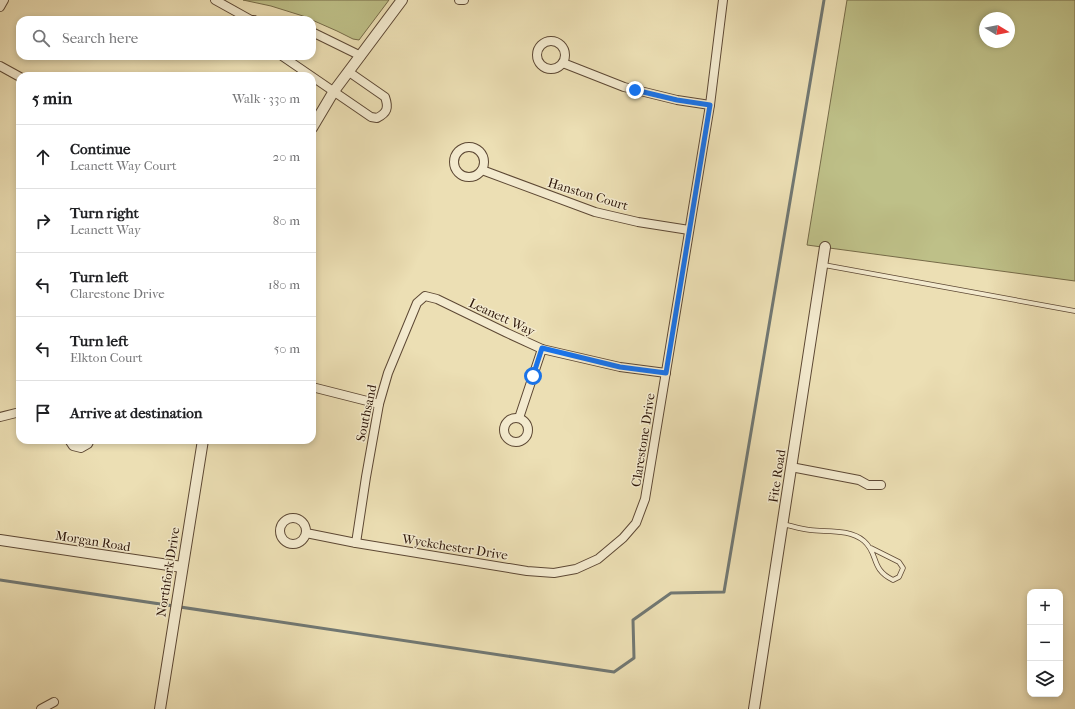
<!DOCTYPE html>
<html lang="en">
<head>
<meta charset="utf-8">
<style>
	:root { --surface:#fff; --page:#f2f2f2; --text:#202124; --muted:#757577; --line:#e0e0e0 }
	body { margin:0; font-family:"IM FELL French Canon",serif; background:var(--page); color:var(--text) }
	.controls { position:absolute; right:12px; bottom:12px; display:grid; overflow:hidden; border-radius:8px; box-shadow:0 2px 6px #0003 }
	.controls button { width:36px; height:36px; display:grid; place-items:center; padding:0; border:0; border-bottom:1px solid var(--line); background:var(--surface); color:var(--text); font:20px sans-serif }
	.compass { position:absolute; left:979px; top:12px; width:36px; height:36px; border-radius:50%; background:var(--surface); box-shadow:0 2px 6px #0003; rotate:100deg }
	.stop { position:absolute; width:12px; height:12px; margin:-9px; border:3px solid #1a73e8; border-radius:50%; background:#fff }
	.stop.end { background:#1a73e8; border-color:#fff; box-shadow:0 1px 4px #0008 }
	.list { margin:0; padding:0; list-style:none }
	h2 { display:flex; justify-content:space-between; align-items:center; height:52px; margin:0; padding:0 16px; font-size:17px }
	h2 small { font-size:13px; font-weight:400; color:var(--muted) }
	.list li { display:grid; grid-template-columns:26px 1fr auto; gap:12px; align-items:center; box-sizing:border-box; height:64px; padding:0 16px; border-top:1px solid var(--line) }
	.list b { display:block; font-size:15px; white-space:nowrap }
	.list p { margin:0; font-size:13px; white-space:nowrap; color:var(--muted) }
	.list em { font-size:13px; font-style:normal; color:var(--muted) }
	.icon { flex:none; width:22px; height:22px; fill:none; stroke:currentColor; stroke-width:2; stroke-linecap:round; stroke-linejoin:round }
	.map { position:relative; flex:none; width:1075px; height:709px; overflow:hidden }
	.search { position:absolute; background:var(--surface); box-shadow:0 2px 6px #0003; left:16px; top:16px; width:300px; height:44px; display:flex; align-items:center; gap:10px; box-sizing:border-box; padding:0 14px; border-radius:12px; color:var(--muted); font-size:15px }
	.panel { position:absolute; background:var(--surface); box-shadow:0 2px 6px #0003; left:16px; top:72px; width:300px; height:372px; border-radius:12px }
	.map>svg:first-child { display:block }
</style>
</head>
<body>
<div class="map">
<svg width="1075" height="709" viewBox="0 0 1075 709">
	<rect width="100%" height="100%" fill="#ecdfb4"/>
	<filter id="stains"><feTurbulence type="fractalNoise" baseFrequency=".005" numOctaves="4"/><feColorMatrix values="0 0 0 0 .2 0 0 0 0 .09 0 0 0 0 .02 0 0 0 .5 -.17"/></filter>
	<radialGradient id="worn" r=".72"><stop offset=".6" stop-color="#630" stop-opacity="0"/><stop offset="1" stop-color="#630" stop-opacity=".3"/></radialGradient>
	<g fill="#bec088" stroke="#766b48" fill-rule="evenodd">
		<polygon points="243,0 389,0 359,40 353,39 337,31 303,16 271,6"/>
		<path d="M 847,0 L 1075,0 L 1075,281 L 807,245 ZM 985,18 L 1009,18 L 1009,42 L 985,42 Z"/>
	</g>
	<g fill="none" stroke-linecap="round" stroke-linejoin="round">
		<polyline stroke="#717873" stroke-width="3" points="0,580 614,672 634,658 633,620 671,593 724,592 824,0"/>
		<defs>
			<g id="service">
				<polyline points="824,265 1075,311"/>
				<path d="M 783,524 C 792,526 801,529 810,530 C 828,532 850,529 864,541 C 879,554 870,569 893,580 L 899,577 L 903,568 L 899,562 L 871,548"/>
			</g>
			<g id="minor">
				<polyline points="215,0 251,20 254,20"/>
				<polyline points="459,0 464,0"/>
				<polyline points="0,7 4,0"/>
				<polyline points="312,32 361,56"/>
				<circle cx="551" cy="55" r="14"/>
				<path d="M 282,56 L 371,117 L 377,118 C 387,113 389,108 385,97 L 349,72"/>
				<polyline points="563,63 624,87 677,100 710,105"/>
				<polyline points="0,66 20,77"/>
				<circle cx="469" cy="162" r="15"/>
				<polyline points="482,170 595,212 638,222 689,230"/>
				<polyline points="312,387 379,404"/>
				<polyline points="0,417 20,412"/>
				<circle cx="516" cy="430" r="12"/>
				<polyline points="519,418 542,349"/>
				<polyline points="69,440 73,446 81,448 88,444 90,440"/>
				<polyline points="791,467 859,480 868,485 881,485"/>
				<circle cx="293" cy="531" r="13"/>
				<polyline points="306,533 356,543 527,571 554,573 576,569 598,559 623,538 636,523 645,499 710,105 723,0"/>
				<polyline points="356,543 366,477 379,404 388,373 417,303 425,296 437,299 505,332 542,349 620,367 666,373"/>
				<polyline points="41,709 54,702"/>
			</g>
			<g id="tertiary">
				<polyline points="312,128 334,91 402,0"/>
				<polyline points="0,540 182,567"/>
				<polyline points="160,709 203,440"/>
				<polyline points="754,709 825,247"/>
			</g>
		</defs>
		<use href="#service" stroke="#5d4834" stroke-width="5.5"/>
		<use href="#minor" stroke="#5d4834" stroke-width="10"/>
		<use href="#tertiary" stroke="#5d4834" stroke-width="12"/>
		<use href="#service" stroke="#f3eace" stroke-width="4"/>
		<use href="#minor" stroke="#f3eace" stroke-width="8"/>
		<use href="#tertiary" stroke="#f3eace" stroke-width="10"/>
	</g>
	<g fill="none" stroke-linecap="round" stroke-linejoin="round">
		<polyline stroke="#1a73e8" stroke-width="5" points="533,376 542,348 620,367 666,373 710,105 677,100 635,90"/>
	</g>
	<g text-anchor="middle" dominant-baseline="central" stroke-width="3" stroke-linejoin="round" paint-order="stroke">
		<g font-size="13" fill="#2d1609" stroke="#f3eace">
			<text transform="translate(588 194) rotate(17)">Hanston Court</text>
			<text transform="translate(502 317) rotate(25)">Leanett Way</text>
			<text transform="translate(366 413) rotate(-78)">Southsand</text>
			<text transform="translate(643 440) rotate(-81)">Clarestone Drive</text>
			<text transform="translate(777 476) rotate(-81)">Fite Road</text>
			<text transform="translate(93 541) rotate(9)">Morgan Road</text>
			<text transform="translate(455 547) rotate(9)">Wyckchester Drive</text>
			<text transform="translate(168 572) rotate(-81)">Northfork Drive</text>
		</g>
	</g>
	<rect width="100%" height="100%" filter="url(#stains)"/>
	<rect width="100%" height="100%" fill="url(#worn)"/>
</svg>
<div class="controls">
<button>+</button>
<button>−</button>
<button><svg class="icon" aria-label="layers" viewBox="0 0 24 24"><path d="M12 4l9 5-9 5-9-5zM3 14l9 5 9-5"/></svg></button>
</div>
<svg class="compass" viewBox="-18 -18 36 36"><path d="M0-13l5 13h-10z" fill="#e53935"/><path d="M0 13l5-13h-10z" fill="#757577"/></svg>
<div class="stop" style="left:533px;top:376px"></div>
<div class="stop end" style="left:635px;top:90px"></div>
<div class="search"><svg class="icon" aria-label="search" viewBox="0 0 24 24"><circle cx="10" cy="10" r="6"/><path d="M15 15l6 6"/></svg>Search here</div>
<section class="panel">
<h2>5 min<small>Walk · 330 m</small></h2>
<ul class="list">
<li><svg class="icon" aria-label="ahead" viewBox="0 0 24 24"><path d="M12 20V5M6 11l6-6 6 6"/></svg><div><b>Continue</b><p>Leanett Way Court</p></div><em>20 m</em></li>
<li><svg class="icon" aria-label="right" viewBox="0 0 24 24"><path d="M7 20v-9h11M14 6l5 5-5 5"/></svg><div><b>Turn right</b><p>Leanett Way</p></div><em>80 m</em></li>
<li><svg class="icon" aria-label="left" viewBox="0 0 24 24"><path d="M17 20v-9H6M10 6l-5 5 5 5"/></svg><div><b>Turn left</b><p>Clarestone Drive</p></div><em>180 m</em></li>
<li><svg class="icon" aria-label="left" viewBox="0 0 24 24"><path d="M17 20v-9H6M10 6l-5 5 5 5"/></svg><div><b>Turn left</b><p>Elkton Court</p></div><em>50 m</em></li>
<li><svg class="icon" aria-label="arrive" viewBox="0 0 24 24"><path d="M6 21V4h12l-3 4 3 4H6"/></svg><div><b>Arrive at destination</b></div></li>
</ul>
</section>
</div>
</body>
</html>
